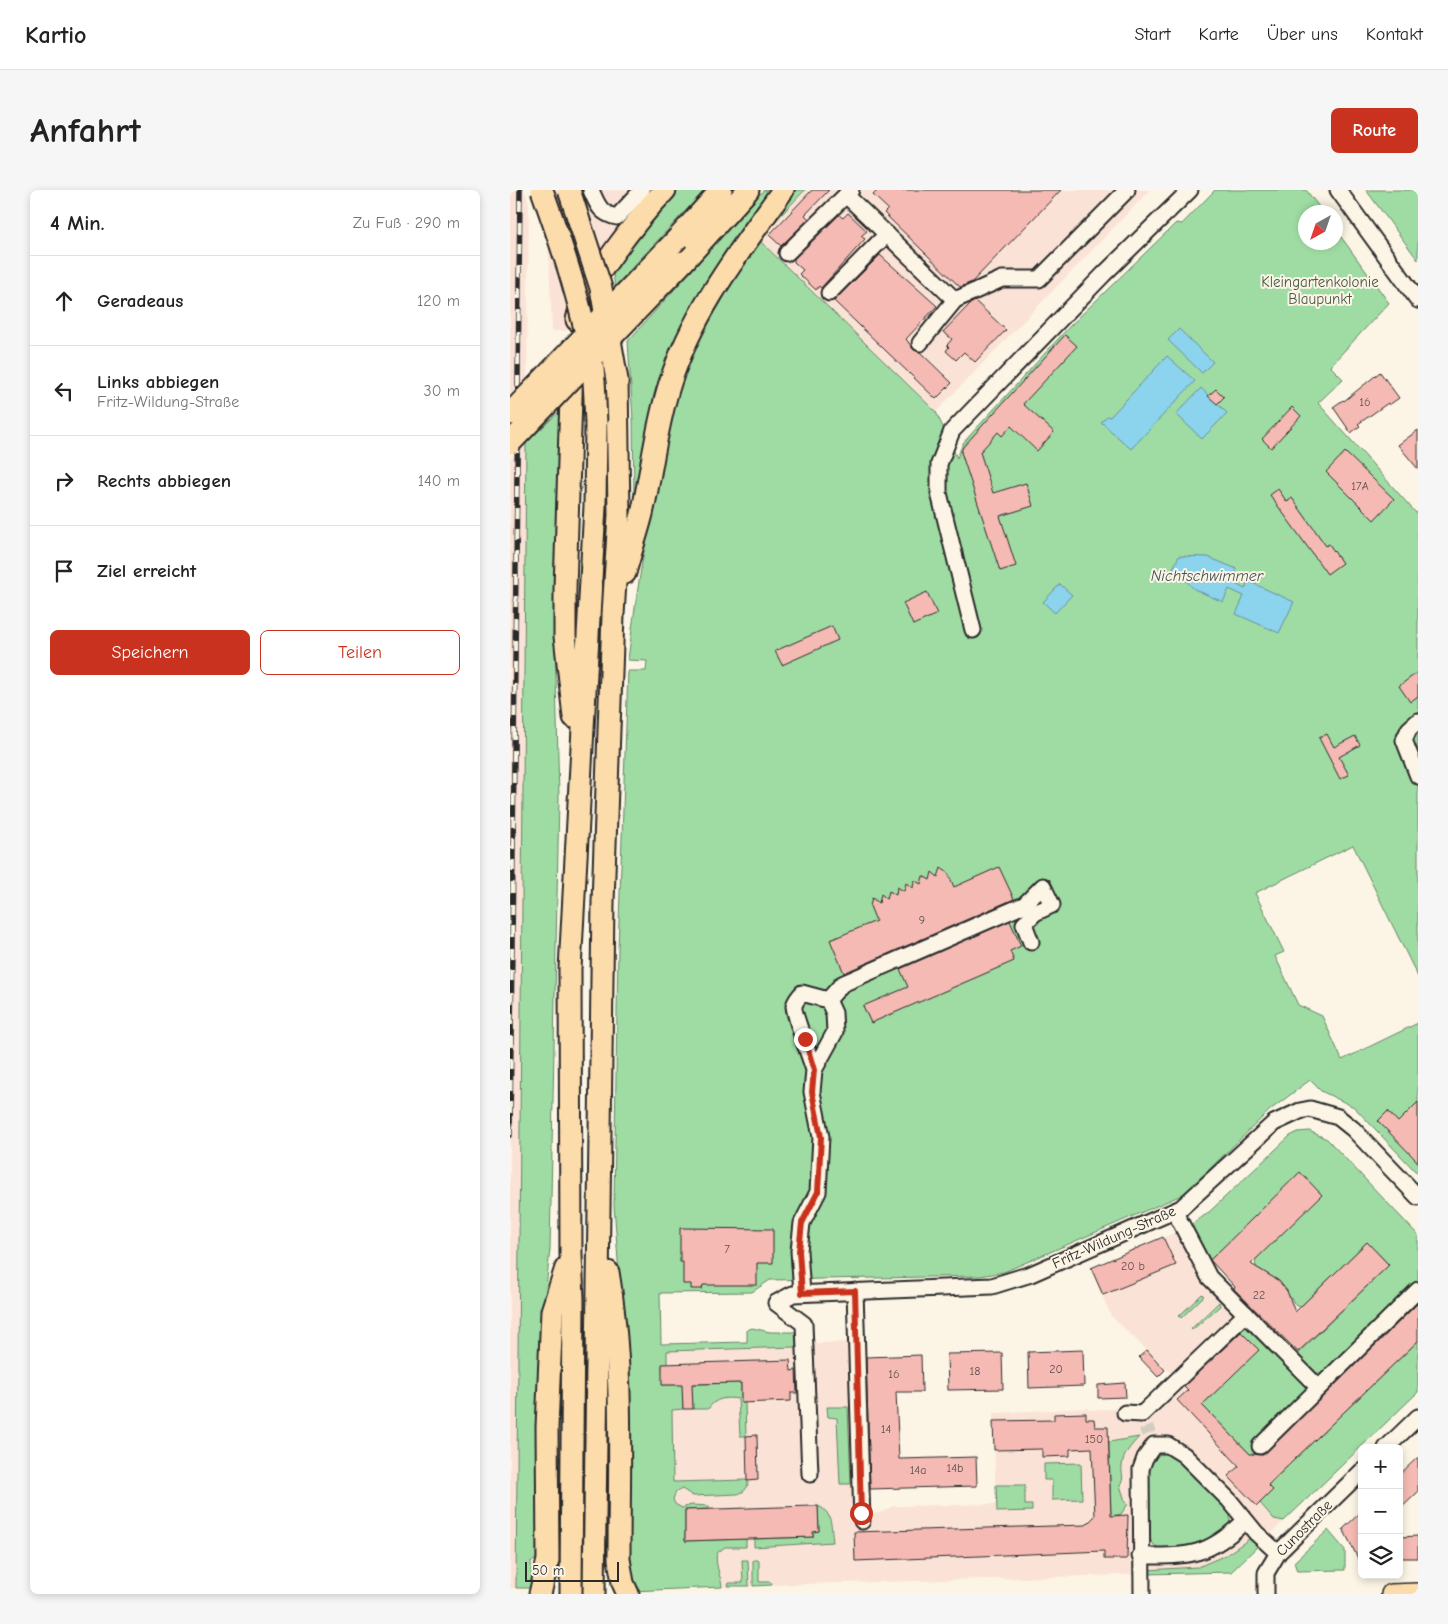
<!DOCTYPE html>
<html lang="de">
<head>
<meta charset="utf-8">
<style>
	:root { --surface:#fff; --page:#f6f6f6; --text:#222; --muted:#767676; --line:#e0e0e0; --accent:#c8321e }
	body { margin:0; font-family:"Comic Neue",sans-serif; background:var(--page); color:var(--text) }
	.controls { position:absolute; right:15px; bottom:15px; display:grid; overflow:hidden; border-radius:8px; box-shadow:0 2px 8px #0003 }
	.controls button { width:45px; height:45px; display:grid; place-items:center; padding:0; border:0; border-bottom:1px solid var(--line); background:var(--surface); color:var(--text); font:25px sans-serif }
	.compass { position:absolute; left:788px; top:15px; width:45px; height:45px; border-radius:50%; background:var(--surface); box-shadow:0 2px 8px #0003; rotate:220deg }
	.scale { position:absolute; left:15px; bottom:12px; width:94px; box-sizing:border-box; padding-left:5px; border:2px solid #2b2b2b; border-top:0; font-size:14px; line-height:18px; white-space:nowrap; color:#2b2b2b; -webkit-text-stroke:4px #fcf5e5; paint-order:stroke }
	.stop { position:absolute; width:15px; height:15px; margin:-11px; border:4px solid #c8321e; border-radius:50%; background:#fff }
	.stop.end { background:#c8321e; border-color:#fff; box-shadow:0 1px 5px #0008 }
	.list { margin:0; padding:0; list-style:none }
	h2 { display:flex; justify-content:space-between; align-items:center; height:65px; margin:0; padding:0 20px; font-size:21px }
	h2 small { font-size:16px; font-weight:400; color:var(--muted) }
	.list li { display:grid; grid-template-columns:32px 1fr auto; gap:15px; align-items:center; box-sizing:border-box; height:90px; padding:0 20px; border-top:1px solid var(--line) }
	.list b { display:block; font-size:19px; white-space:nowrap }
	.list p { margin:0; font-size:16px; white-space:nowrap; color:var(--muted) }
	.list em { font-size:16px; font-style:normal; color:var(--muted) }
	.actions { display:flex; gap:10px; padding:15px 20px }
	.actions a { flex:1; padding:11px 0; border:1px solid var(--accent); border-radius:8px; text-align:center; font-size:18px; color:var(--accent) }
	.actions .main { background:var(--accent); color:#fff }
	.icon { flex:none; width:28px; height:28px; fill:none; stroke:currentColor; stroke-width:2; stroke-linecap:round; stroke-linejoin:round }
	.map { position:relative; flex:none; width:908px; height:1404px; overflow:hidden; border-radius:8px }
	header { display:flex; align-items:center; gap:30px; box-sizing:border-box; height:70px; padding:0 25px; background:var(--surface); border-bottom:1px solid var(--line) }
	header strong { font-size:24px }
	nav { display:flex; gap:28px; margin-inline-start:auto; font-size:18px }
	.intro { display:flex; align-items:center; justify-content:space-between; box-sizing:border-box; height:120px; padding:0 30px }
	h1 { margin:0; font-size:35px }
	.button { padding:12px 22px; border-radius:8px; background:var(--accent); color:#fff; font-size:18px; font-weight:700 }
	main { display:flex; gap:30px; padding:0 30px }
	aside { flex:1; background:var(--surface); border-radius:8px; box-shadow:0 2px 8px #0003 }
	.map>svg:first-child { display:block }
</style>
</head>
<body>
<header>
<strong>Kartio</strong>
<nav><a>Start</a><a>Karte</a><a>Über uns</a><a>Kontakt</a></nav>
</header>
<div class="intro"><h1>Anfahrt</h1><a class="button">Route</a></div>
<main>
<aside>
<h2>4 Min.<small>Zu Fuß · 290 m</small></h2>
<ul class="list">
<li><svg class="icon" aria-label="ahead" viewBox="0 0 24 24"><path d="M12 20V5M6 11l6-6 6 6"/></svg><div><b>Geradeaus</b></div><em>120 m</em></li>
<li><svg class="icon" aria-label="left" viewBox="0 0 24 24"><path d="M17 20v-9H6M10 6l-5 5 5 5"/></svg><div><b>Links abbiegen</b><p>Fritz-Wildung-Straße</p></div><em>30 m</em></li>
<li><svg class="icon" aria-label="right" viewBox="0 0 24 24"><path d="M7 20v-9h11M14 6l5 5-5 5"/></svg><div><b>Rechts abbiegen</b></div><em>140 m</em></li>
<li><svg class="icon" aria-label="arrive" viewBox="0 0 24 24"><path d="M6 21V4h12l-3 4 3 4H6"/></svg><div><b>Ziel erreicht</b></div></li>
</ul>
<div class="actions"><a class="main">Speichern</a><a>Teilen</a></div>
</aside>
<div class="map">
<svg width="908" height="1404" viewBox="0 0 908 1404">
	<rect width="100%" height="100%" fill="#fcf5e5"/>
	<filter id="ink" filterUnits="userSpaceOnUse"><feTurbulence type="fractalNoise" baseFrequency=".02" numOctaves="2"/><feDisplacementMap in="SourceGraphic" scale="10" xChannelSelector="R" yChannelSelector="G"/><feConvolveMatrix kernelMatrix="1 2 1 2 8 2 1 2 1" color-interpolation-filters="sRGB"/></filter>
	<g filter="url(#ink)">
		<g fill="#fae3d6">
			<polygon points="0,0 14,0 19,13 17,190 0,208"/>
			<polygon points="36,0 142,0 71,97 57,141 42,141"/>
			<polygon points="296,0 640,0 426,222 249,50"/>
			<polygon points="16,253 6,1398 0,1398 0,269"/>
			<polygon points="674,1039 699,1087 808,1197 908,1093 908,1202 721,1382 158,1398 151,1157 343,1152 343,1323 370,1323 383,1316 486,1314 483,1223 578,1218 578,1220 631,1218 664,1186 601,1126 580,1078"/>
		</g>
		<g fill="#9fdca3" stroke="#658467">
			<polygon points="167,0 195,0 105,96 103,85 131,43"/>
			<polygon points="254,0 261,0 135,256 124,310 123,230 118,151"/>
			<polygon points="286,0 295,0 257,40"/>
			<path d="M 705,0 L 796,0 L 813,22 L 796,22 L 796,52 L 826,52 L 826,40 L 879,113 L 820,176 L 833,189 L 808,213 L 906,323 L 908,322 L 908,787 L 843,655 L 745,703 L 774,762 L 765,766 L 788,815 L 812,826 L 832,870 L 908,833 L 908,984 L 844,917 L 811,901 L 800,890 L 760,920 L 674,1004 L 494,1082 L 470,1086 L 260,1090 L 242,1102 L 150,1103 L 151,1154 L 237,1152 L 237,1140 L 242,1138 L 260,1142 L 286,1142 L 286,1157 L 157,1161 L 157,1174 L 152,1176 L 153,1195 L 231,1193 L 231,1212 L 235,1213 L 236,1246 L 230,1246 L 228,1209 C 216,1207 205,1208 198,1219 L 183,1219 L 182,1208 L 173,1208 L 173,1219 L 162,1220 L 163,1292 L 236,1290 L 238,1292 C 238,1299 233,1303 227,1304 L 183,1306 L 172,1299 L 166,1302 L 163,1309 L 165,1314 L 172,1318 L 181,1315 L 199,1316 L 199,1319 L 175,1320 L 175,1351 L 236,1349 L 236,1357 L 215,1357 L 207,1363 C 204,1373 211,1386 212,1397 L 122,1401 L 115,1358 L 115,1167 L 104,1015 L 108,759 L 118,481 L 136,481 L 137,471 L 118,470 C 125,413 134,357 145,301 C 152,263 159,226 172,190 C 190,139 219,95 249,50 L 426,222 L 447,268 L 453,253 L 559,137 L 666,33 L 672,34 Z"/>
			<polygon points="856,0 908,0 908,70"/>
			<polygon points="54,217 45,450 49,606 40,1059 32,1138 26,1370 21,1371 22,1398 6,1398 16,253"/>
			<polygon points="799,941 817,949 908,1045 908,1092 816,1183 799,1183 783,1168 879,1075 857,1052 791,1116 786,1116 769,1091 746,1077 745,1069 700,1070 693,1062 679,1036 698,1023 780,946 788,942"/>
			<polygon points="692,1104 694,1106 671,1128 669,1126"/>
			<polygon points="709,1112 710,1116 682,1140 681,1139"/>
			<polygon points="736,1134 801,1195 747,1250 746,1263 741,1265 692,1215 748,1160 730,1141 710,1159 708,1157"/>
			<polygon points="908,1151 908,1202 774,1331 764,1329 750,1313 763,1300 758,1295"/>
			<polygon points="317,1217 338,1217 341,1294 330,1294 327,1228 318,1227"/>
			<path d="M 629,1247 C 621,1256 613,1264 612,1276 C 611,1285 615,1287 610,1295 L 615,1311 L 618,1314 L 611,1324 L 601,1326 L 599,1252 Z"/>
			<path d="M 655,1263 L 664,1264 C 680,1278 698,1292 712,1308 C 734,1333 708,1350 685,1356 C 674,1359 661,1358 650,1359 L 643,1354 L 636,1343 L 634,1280 L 647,1265 Z"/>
			<polygon points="571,1273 572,1309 542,1310 542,1290 534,1290 534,1274"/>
			<polygon points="486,1295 515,1295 515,1315 522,1315 522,1321 487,1322"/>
			<path d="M 308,1316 C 323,1322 321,1337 323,1352 L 244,1357 L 244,1349 L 303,1347 L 303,1342 L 309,1341 Z"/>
			<polygon points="818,1340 835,1360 835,1380 787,1381 784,1372"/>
			<polygon points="742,1347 749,1355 721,1382 636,1384 636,1380 688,1377 716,1365"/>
			<polygon points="232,1370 238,1370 239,1396 218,1396 219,1393 233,1393"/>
			<polygon points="243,1370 249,1370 249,1392 261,1392 262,1395 243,1396"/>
		</g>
		<g fill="#8cd3ed" stroke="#65909f">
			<polygon points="669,139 703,172 692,183 658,150"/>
			<polygon points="657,166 685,191 621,259 591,232 597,226 600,227"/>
			<polygon points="691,198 717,223 692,249 666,224"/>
			<polygon points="669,366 698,367 727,379 722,392 735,399 738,391 784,412 769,443 726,424 734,406 719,399 713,412 684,399 663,378"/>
			<polygon points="550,394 562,405 545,423 533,412"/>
		</g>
		<g fill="#f5bab4" stroke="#2b2b2b">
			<polygon points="302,0 319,0 295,25 299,29 271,56 259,45"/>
			<polygon points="368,0 551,0 462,92 450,97 374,23 378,19 363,5"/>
			<polygon points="338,23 357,41 351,46 355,49 311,98 309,96 306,100 289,84 293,80 284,72 284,69 329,25 333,28"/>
			<polygon points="370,65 427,116 396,149 404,160 410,162 442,193 426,209 324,111"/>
			<polygon points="465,111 496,140 465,172 454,162 446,170 436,161 439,157 437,155 442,149 433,142 460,114"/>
			<polygon points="555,145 567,156 513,214 544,242 527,261 501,236 492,246 488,242 470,262 483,303 516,293 523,316 490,326 506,376 490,381 451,262 453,257"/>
			<polygon points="870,182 889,208 879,215 878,213 848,234 850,236 841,243 823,217 833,210 834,211"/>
			<polygon points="706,199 714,207 707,214 698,206"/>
			<polygon points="782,217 791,226 761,258 752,249"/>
			<polygon points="908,240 908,279 888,255"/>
			<polygon points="835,262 884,309 864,330 816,282"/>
			<polygon points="768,299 777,312 782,308 816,356 819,354 832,373 817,384 760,305"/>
			<polygon points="417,402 427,424 403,435 393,413"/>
			<polygon points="322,436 328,450 272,475 265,461"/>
			<polygon points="908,482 908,506 900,512 889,496"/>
			<polygon points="817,544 824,557 845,546 850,555 829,567 839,585 830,589 809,548"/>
			<polygon points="489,677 504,709 334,783 320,750 366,731 360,716 362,708 369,713 371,704 377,709 379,701 386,705 387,697 394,701 396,693 403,698 404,690 411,694 413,686 420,690 422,682 428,687 431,678 438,683 444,697"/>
			<polygon points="500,731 511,756 500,761 504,771 361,833 353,816 398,797 390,779"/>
			<polygon points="908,912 908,972 868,931 878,921 888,932"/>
			<polygon points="790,982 812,1005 741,1074 769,1091 777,1101 785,1122 857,1052 879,1075 788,1162 724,1099 725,1097 700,1070"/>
			<polygon points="170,1038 263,1039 263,1073 247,1073 247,1095 193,1095 192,1099 181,1099 181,1094 173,1094 173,1072 170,1072"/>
			<polygon points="653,1047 666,1075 593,1105 581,1078"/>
			<polygon points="908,1113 908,1151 758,1295 763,1300 747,1316 718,1286 729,1276 667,1210 678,1200 674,1196 731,1142 749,1160 692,1215 740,1264 753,1265"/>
			<polygon points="573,1160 574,1196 519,1198 518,1162"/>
			<polygon points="637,1160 655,1180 648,1187 629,1167"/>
			<polygon points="492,1163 493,1199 438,1200 437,1164"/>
			<polygon points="411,1165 412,1202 386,1202 389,1269 466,1267 467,1296 360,1299 356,1167"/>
			<polygon points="280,1170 281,1181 286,1180 287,1203 281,1203 281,1211 231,1213 231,1193 182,1194 183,1219 173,1219 172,1195 152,1195 152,1174"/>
			<polygon points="615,1193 616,1207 588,1208 588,1195"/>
			<polygon points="576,1223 576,1229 584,1229 585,1237 598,1237 601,1326 618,1325 617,1369 594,1369 594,1361 345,1371 344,1342 576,1335 585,1326 582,1258 560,1259 560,1266 532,1267 532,1259 484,1260 483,1231 544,1230 544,1224"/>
			<polygon points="247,1245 248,1290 237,1291 236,1246"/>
			<polygon points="908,1267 908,1302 889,1320 889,1285"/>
			<polygon points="302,1316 308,1316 309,1341 303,1342 303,1347 175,1351 175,1320"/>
			<polygon points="852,1321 852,1376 833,1339"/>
			<polygon points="908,1346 908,1368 889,1368 889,1347"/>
		</g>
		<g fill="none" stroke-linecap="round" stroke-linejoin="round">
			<polyline stroke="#d2cdc0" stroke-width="15" stroke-dasharray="15 8" stroke-linecap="butt" points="636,1237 639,1244"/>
			<defs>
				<g id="minor">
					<path d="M 81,0 C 87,14 90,24 107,27 L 132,0"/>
					<polyline points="828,0 908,110"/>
					<polyline points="336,5 445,110 492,89 529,89 617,0"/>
					<polyline points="277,63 341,0"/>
					<polyline points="319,103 377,44"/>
					<polyline points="410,153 445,110"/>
					<polyline points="463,440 429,303 429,274 442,241 593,85 680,0"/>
					<polyline points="908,531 899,539 894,550 908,586"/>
					<polyline points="318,810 332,794 514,715 533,696 542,715 525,723 514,734 521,752"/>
					<polyline points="665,1022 699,1087 808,1197"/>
					<polyline points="345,1101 352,1331"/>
					<path d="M 292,1103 L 289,1061 L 292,1033 L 308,1002 L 311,947 L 302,902 L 304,880 L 325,842 L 324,823 L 318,810 L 292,803 C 289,807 285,811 284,816 C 283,822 301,870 304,880"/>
					<polyline points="615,1223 632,1224 736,1124"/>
					<polyline points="750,1256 908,1100"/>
					<polyline points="876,1258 908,1227"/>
					<polyline points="300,1284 294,1134 266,1113 283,1104 482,1096 521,1084 671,1018 764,933 790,921 800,919 828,927 843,939 908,1007"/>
					<path d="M 630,1366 C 680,1366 697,1367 735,1331"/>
					<polyline points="632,1404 631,1279 635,1268 644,1255 658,1255 674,1265 719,1310 746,1343 768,1363"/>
					<polyline points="756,1404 756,1383 768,1363 852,1281"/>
				</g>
				<polyline id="major" points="881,1404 908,1403"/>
				<g id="highway">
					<polyline points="168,48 211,0"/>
					<polyline points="173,72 238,0"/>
					<path d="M 67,130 C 73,96 130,26 155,0"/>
					<polyline points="62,175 55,399 55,446 64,527"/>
					<path d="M 115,383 C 120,363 127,344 132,324 C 142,280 146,236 160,193 C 183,121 230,61 273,0"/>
					<path d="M 98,1082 C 114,1177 109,1273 109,1369 L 113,1393 L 118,1404"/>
					<polyline points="30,1404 38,1370 37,1237 42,1121 56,1078"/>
					<polyline points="61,1404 63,1109 61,1065 60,779 85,316 86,233"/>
					<polyline points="84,1404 93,712 103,425 109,325 107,190"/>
				</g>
			</defs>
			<use href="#minor" stroke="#2b2b2b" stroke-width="19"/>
			<use href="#major" stroke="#2b2b2b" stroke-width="22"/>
			<use href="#highway" stroke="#2b2b2b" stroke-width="25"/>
			<use href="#minor" stroke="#fcf5e5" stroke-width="15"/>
			<use href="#major" stroke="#fddcac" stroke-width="19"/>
			<use href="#highway" stroke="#fddcac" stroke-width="21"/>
			<defs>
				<polyline id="rail" points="0,945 10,0"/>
			</defs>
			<use href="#rail" stroke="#2b2b2b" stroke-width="5.5"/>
			<use href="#rail" stroke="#fcf5e5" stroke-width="4" stroke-dasharray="11" stroke-linecap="butt"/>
			<defs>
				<g id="highway-bridge">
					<path d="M 32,0 C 53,59 73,118 83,180 C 85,197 85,216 86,233"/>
					<polyline points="59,0 91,98 107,190"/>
					<polyline points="0,224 168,48"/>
					<polyline points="0,253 173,72"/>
				</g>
			</defs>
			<use href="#highway-bridge" stroke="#2b2b2b" stroke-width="25" stroke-linecap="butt"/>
			<use href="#highway-bridge" stroke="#fddcac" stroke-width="21"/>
		</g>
	</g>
	<g fill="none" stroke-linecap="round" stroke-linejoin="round" filter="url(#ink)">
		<polyline stroke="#c8321e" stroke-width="6" points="295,849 304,880 302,902 311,947 308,1002 292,1033 289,1061 292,1103 345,1101 351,1323"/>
	</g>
	<g text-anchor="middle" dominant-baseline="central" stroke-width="4" stroke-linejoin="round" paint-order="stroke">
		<g font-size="12" fill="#5e4f4d">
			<text x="855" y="212">16</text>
			<text x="850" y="296">17A</text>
			<text x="412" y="730">9</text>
			<text x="217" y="1059">7</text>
			<text x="623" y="1076">20 b</text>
			<text x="749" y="1105">22</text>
			<text x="546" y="1179">20</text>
			<text x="465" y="1181">18</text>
			<text x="384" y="1184">16</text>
			<text x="376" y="1239">14</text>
			<text x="584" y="1249">150</text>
			<text x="445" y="1278">14b</text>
			<text x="408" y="1280">14a</text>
		</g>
		<g font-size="15" fill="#485749" stroke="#fcf5e5">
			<text x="810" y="92">Kleingartenkolonie<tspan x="810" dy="17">Blaupunkt</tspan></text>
		</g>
		<g font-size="15" fill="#2b2b2b" stroke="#fcf5e5">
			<text transform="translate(604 1047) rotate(-24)">Fritz-Wildung-Straße</text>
			<text transform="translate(794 1338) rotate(-45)">Cunostraße</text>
		</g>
		<g font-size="16" font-style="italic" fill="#43555c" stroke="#fcf5e5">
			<text x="697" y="386">Nichtschwimmer</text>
		</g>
	</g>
</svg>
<div class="controls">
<button>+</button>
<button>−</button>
<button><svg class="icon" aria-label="layers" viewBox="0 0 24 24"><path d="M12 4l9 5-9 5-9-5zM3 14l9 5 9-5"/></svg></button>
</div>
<svg class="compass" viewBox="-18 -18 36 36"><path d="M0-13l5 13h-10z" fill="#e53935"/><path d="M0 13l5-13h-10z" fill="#767676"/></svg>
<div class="scale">50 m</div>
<div class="stop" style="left:351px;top:1323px"></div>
<div class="stop end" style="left:295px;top:849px"></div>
</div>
</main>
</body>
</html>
